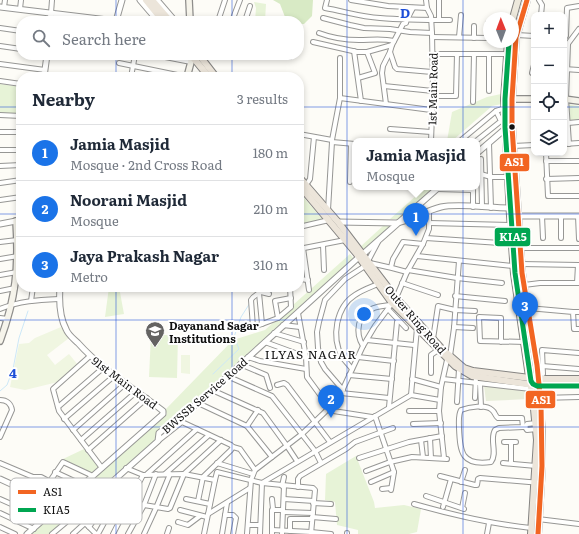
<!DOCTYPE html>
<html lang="en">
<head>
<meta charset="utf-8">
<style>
	:root { --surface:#fff; --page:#f2f2f3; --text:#1f2937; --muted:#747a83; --line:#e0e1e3; --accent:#1a73e8 }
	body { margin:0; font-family:Literata,serif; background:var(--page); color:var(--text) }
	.controls { position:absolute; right:12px; top:12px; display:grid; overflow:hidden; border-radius:8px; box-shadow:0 2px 6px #0003 }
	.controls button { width:36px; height:36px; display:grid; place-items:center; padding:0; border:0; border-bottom:1px solid var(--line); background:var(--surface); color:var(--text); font:20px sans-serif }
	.compass { position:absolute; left:483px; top:12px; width:36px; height:36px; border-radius:50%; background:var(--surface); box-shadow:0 2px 6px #0003; rotate:359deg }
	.you { position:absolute; left:364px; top:314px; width:14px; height:14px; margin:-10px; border:3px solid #fff; border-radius:50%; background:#1a73e8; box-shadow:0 0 0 6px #1a73e833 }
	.badge { display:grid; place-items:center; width:26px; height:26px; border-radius:50%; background:var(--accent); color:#fff; font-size:13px; font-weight:700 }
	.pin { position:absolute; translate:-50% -33px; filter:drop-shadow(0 1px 2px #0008) }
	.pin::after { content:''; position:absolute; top:21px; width:14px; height:12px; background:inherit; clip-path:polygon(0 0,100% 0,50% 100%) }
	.popup { position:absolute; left:352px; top:138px; width:128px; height:52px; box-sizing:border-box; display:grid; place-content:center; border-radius:8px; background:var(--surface); filter:drop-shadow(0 1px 3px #0005); font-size:13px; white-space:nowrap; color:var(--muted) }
	.popup b { font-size:15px; color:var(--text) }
	.popup::after { content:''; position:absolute; left:50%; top:100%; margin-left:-8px; border:8px solid transparent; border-top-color:var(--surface) }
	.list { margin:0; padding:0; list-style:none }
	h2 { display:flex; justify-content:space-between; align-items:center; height:52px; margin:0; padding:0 16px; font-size:17px }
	h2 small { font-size:13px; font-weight:400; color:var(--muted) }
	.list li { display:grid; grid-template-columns:26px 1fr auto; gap:12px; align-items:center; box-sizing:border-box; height:56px; padding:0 16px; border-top:1px solid var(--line) }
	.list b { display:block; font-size:15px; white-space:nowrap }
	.list p { margin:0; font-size:13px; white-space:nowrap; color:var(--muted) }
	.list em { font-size:13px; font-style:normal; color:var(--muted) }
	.icon { flex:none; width:22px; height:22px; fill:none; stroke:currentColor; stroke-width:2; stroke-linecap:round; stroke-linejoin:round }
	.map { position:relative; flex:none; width:579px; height:534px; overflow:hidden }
	.search { position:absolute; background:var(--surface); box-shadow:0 2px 6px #0003; left:16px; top:16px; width:288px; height:44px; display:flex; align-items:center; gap:10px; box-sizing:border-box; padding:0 14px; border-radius:16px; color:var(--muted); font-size:15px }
	.panel { position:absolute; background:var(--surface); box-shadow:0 2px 6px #0003; left:16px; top:72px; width:288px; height:220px; border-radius:16px }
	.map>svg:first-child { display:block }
</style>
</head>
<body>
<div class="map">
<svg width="579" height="534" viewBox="0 0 579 534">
	<rect width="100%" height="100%" fill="#fdfcf7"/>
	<g fill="#e7f3d7">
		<polygon points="254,2 266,4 265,21 255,21 256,8"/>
		<polygon points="0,84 21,87 21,114 0,113"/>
		<polygon points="501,94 502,104 492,106 452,141 447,141 452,112 487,97"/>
		<polygon points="567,104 579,106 579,121 568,122"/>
		<polygon points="426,187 436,187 400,219 390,219"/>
		<polygon points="299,192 323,220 299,224"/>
		<polygon points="384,225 392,226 363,251 360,247"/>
		<polygon points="350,254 354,259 156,435 154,441 96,491 89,482 167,414 165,410 233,340 265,330"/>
		<polygon points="109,287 119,287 124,314 105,317"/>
		<polygon points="151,335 178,335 177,378 149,377"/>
		<polygon points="84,449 98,467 92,473 63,459"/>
		<polygon points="356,456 374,502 375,508 404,505 421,509 417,532 409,534 358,534 358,530 337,525 335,502 325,500 326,474"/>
		<polygon points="60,509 71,515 49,534 31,534"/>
	</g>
	<polygon fill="#d8eac5" points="273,0 313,0 312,16 304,24 299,24 299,21 290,21 285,17 280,4"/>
	<polygon fill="#e9eedb" points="484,386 527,391 529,399 486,401"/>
	<g fill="#f0f6e1">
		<polygon points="61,327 69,338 47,355 55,365 69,354 78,365 58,382 25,390 10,387 19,344 29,343 35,338"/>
		<polygon points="181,355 190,355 190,374 181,373"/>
	</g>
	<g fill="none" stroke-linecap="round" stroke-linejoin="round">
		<g stroke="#cde8f7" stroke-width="1">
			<polyline points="271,293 275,287"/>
			<polyline points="213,374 239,349 234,337 241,317 250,303"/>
			<polyline points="0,391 7,385 13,369 19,338 28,311"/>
		</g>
		<defs>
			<g id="minor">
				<path d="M 327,0 L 325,8 C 343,11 361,17 380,18 C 403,20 427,20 450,20"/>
				<polyline points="351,0 388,6 427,8"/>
				<polyline points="426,0 427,8 431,16 432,33 433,91 431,141"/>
				<polyline points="539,0 542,5 541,15"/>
				<polyline points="4,7 5,0"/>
				<polyline points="413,8 407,19 406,23 403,24 392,45 390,52 395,67 397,69 432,72"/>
				<polyline points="20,9 21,0"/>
				<polyline points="51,13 52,0"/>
				<polyline points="323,18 350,25 364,28 390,29 410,32 432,33"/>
				<polyline points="439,20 439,0"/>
				<polyline points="218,21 225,0"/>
				<polyline points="232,21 240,0"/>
				<polyline points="245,21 250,6"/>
				<polyline points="474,26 474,38"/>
				<polyline points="0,28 21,31"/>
				<path d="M 319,33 C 332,38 345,40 359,40 C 371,40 382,38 394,41"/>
				<polyline points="517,35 534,36"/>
				<polyline points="566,36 567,8 579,6"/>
				<polyline points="432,37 489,38"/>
				<polyline points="459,37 461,15"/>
				<polyline points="488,38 488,23"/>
				<polyline points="313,42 357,52 367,52 392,45"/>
				<polyline points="568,44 566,99 569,144"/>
				<polyline points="0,46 21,49"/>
				<polyline points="564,49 579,29"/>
				<polyline points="354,51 361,101"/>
				<polyline points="432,54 506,54"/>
				<polyline points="155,55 191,62"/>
				<polyline points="284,55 290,57"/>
				<polyline points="119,63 187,77"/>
				<polyline points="0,64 45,70"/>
				<polyline points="564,69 579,70"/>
				<polyline points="532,73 534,65"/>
				<polyline points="113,76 117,77"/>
				<polyline points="131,77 135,55"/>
				<polyline points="358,78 375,73 367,52"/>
				<polyline points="0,81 21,84"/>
				<polyline points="384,86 433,91"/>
				<polyline points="489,91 489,54"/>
				<polyline points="433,96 456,96 457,54"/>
				<polyline points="340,98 431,110"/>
				<polyline points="473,102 474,54"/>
				<polyline points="386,104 382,73 383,66 390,52"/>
				<polyline points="0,115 21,116"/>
				<polyline points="568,123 579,122"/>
				<polyline points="390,129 431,132"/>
				<polyline points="0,132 21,132"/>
				<polyline points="299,134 332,140 332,142 355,144"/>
				<polyline points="332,140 340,98 340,58"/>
				<polyline points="460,141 496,111 505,108"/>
				<polyline points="476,141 501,121 496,111"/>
				<polyline points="489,143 491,208"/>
				<polyline points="564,144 579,143"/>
				<polyline points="513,146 534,145"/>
				<polyline points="0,150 21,150"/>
				<polyline points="546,153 548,196 579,196"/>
				<polyline points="481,159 482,207"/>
				<polyline points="546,161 579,161"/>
				<polyline points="0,166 21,165"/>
				<polyline points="477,173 491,177 507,177"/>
				<polyline points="546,179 579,178"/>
				<polyline points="350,182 351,144"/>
				<polyline points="0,183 21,180"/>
				<polyline points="306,185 310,179 314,137"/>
				<polyline points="437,189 473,190 473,207"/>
				<polyline points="0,200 21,197"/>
				<polyline points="328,210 332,142"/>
				<polyline points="542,216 543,238"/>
				<polyline points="561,216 561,238"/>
				<polyline points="578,216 579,239"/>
				<polyline points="429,223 510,225"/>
				<polyline points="299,227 329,220"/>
				<polyline points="426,238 500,243"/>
				<polyline points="0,242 17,240"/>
				<polyline points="323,245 324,270"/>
				<polyline points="303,248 309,290"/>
				<polyline points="520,248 579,248"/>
				<polyline points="299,249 345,240"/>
				<polyline points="417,256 513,266"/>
				<polyline points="0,259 18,256"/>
				<polyline points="368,261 378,242"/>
				<polyline points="370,263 392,268 407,272"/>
				<polyline points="521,264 579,265"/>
				<polyline points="391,267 393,259 403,242 423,244"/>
				<polyline points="408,270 457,278 502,283"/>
				<polyline points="0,275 17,272"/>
				<polyline points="299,279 308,280"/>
				<polyline points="402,283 438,295"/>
				<polyline points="577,283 578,265"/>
				<polyline points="524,285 540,283 579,283"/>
				<polyline points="0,291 15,288"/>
				<polyline points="261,292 269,294"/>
				<polyline points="455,296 505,301"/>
				<polyline points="31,301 33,287"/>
				<polyline points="528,308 573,312 574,329 579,329"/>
				<path d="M 0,309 C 19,301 38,300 59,299"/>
				<polyline points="388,309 406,328"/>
				<polyline points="573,312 579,312"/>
				<polyline points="298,313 306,357 307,377 329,407"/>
				<polyline points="0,318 8,319"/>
				<polyline points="278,318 275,301 291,298"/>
				<polyline points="262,324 278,318 291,307 290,287"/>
				<polyline points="283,325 300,327"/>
				<path d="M 253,327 L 251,300 C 254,294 261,295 263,287"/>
				<polyline points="454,327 473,328"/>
				<polyline points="243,330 262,324 259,293"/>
				<polyline points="274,333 304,342"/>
				<polyline points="433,339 438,306 455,310 475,311"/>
				<polyline points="367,340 414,345"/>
				<polyline points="265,342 306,357"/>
				<polyline points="501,342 501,318 479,317 480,341 525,342"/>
				<path d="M 363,346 C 355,333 357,313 374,308 C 379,306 385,306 390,305"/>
				<polyline points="90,356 53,389 59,411 102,468"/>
				<polyline points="450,356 454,328 459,261"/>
				<polyline points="248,357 260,361 306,369"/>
				<polyline points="358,357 394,361"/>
				<polyline points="240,364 266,375 270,388"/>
				<polyline points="542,366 579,369"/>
				<path d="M 352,369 C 349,365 345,361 342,357 C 331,337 336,307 355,295 C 362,290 371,287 378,284"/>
				<polyline points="431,373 431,355 438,350"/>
				<polyline points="543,374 542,350 579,353"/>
				<polyline points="349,375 392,379"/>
				<polyline points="227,376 272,396 315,451 321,463"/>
				<polyline points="412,379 441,387"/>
				<polyline points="443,379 531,389"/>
				<polyline points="480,384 481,407"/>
				<polyline points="277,385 284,383 287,385 330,442"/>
				<polyline points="212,390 263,413 287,446 297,461"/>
				<polyline points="343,390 325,369 321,362 318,348 317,332 319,322 325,300 345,279 365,266"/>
				<polyline points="341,393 389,398"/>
				<polyline points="411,395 417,328"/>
				<polyline points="475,398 476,376"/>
				<polyline points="540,398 579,397"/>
				<path d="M 0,400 C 7,400 11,404 12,410 L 0,437"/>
				<polyline points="457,402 459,369"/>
				<polyline points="198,403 247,426 272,457"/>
				<polyline points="58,407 103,368"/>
				<polyline points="389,407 397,322"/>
				<polyline points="327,410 372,417"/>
				<polyline points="409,411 439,411"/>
				<polyline points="375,416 394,472 391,490"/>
				<polyline points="64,419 114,376"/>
				<polyline points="536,423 527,424 525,427 527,430 537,429"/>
				<polyline points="413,424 441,423"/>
				<polyline points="247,426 258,410"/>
				<path d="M 523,427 L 522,418 L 498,418 C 495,416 495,412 492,410 C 486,404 469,407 461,410 C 458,415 459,422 459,428 C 460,453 462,466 491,462 C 498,453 489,439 495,430 L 499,428 L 523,427 L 525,427"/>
				<polyline points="73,430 125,384"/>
				<polyline points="430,438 431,458"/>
				<polyline points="81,440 136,392"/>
				<polyline points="421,440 423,457"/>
				<polyline points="158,441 182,422 231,445 233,447 231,450 203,477 198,501"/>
				<polyline points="504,442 516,442"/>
				<polyline points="233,447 240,449 255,470"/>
				<polyline points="88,450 147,398"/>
				<polyline points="359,458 409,442 442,436"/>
				<polyline points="444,458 439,411 441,387 447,360"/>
				<polyline points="0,463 33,477 41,477 73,494"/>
				<polyline points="217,463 253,474"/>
				<polyline points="503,463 536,466"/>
				<polyline points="511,463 511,442"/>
				<polyline points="126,468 143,475 184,474 215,480 217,472 262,483 313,488 315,490 311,534"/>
				<polyline points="366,471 390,462 412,457 447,459"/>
				<polyline points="55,472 83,485"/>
				<polyline points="147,474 197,429"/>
				<polyline points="165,474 209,435"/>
				<polyline points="440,476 475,485 477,485 478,479 480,478 541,483"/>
				<polyline points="50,481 63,462 93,476"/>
				<polyline points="371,482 394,472"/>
				<polyline points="461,482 465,470"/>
				<polyline points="282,486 284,477"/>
				<polyline points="298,487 298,479 300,476 346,449 355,442 393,428"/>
				<polyline points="382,489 391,488"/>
				<polyline points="26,491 33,477"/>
				<polyline points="426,496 464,509"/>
				<polyline points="0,499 45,519"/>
				<polyline points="186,499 210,504"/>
				<polyline points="272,499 273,509"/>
				<polyline points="284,499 314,501"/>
				<polyline points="313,503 331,504"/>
				<path d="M 414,504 C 453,515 491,524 531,528"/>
				<polyline points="443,507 451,479"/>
				<polyline points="462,508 465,493"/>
				<polyline points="180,510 207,517"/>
				<polyline points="283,512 313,513"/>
				<polyline points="0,513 34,529"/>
				<polyline points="208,514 250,488"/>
				<polyline points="225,515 233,515 236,518 233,534"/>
				<polyline points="312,517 336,519"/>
				<polyline points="538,519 579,524"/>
				<polyline points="178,522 188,525 200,516"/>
				<polyline points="248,525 260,525"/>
				<polyline points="0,527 15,534"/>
				<polyline points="89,527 110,497 144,505 156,474"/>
				<polyline points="272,530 311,532 331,534"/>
				<polyline points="290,531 290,519 312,519"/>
				<polyline points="52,534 76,514 96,534"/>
				<polyline points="73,534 85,523"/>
				<polyline points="98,534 125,484"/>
				<polyline points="113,534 143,475"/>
				<polyline points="128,534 144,505 168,509 170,508 184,474 221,440"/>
				<polyline points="144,534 156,508 170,474"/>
				<polyline points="167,534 169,528"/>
				<polyline points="204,534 215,480"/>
				<polyline points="222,534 227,503"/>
				<polyline points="247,534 251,480 255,470 302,434 325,412 341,393 363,346 375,326 396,298 407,272 423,244 429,229 429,212"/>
				<polyline points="260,534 262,483 411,395 440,400"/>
				<polyline points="272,534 272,510 283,510"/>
				<polyline points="282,534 284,486"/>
				<polyline points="347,534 347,533"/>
				<polyline points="487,534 489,523"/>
			</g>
			<g id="tertiary">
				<polyline points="140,0 158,21"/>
				<polyline points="157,0 175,21"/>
				<polyline points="0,7 116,21 122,0"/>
				<polyline points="50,21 51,13"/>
				<polyline points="44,77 47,55"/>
				<polyline points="477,153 505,129"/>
				<polyline points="517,216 579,216"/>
				<path d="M 338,222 L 397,223 C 412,220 425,211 441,207 C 458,203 490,208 509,208"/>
				<polyline points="0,224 16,221"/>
				<polyline points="363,254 439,187"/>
				<polyline points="0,479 76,514 158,441 159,433 198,403 359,257"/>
				<path d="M 27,534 L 163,414 L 163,411 C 134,388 103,371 78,343 C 74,339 68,335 66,329 C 59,316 59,301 60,287"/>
			</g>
			<g id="secondary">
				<polyline points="189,0 190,21"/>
				<polyline points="187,77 191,62 191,55"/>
				<polyline points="504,99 534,99"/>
				<polyline points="564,99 579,101"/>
				<path d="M 0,341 C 16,298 19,267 16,221 L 21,221"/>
			</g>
			<g id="primary">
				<polyline points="527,0 516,37 512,99 512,127 522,273 538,379"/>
				<polyline points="513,18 518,0"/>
				<polyline points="508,42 504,99 510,216 514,274 529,377"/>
			</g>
			<g id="trunk">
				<polyline points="146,0 163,21"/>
				<polyline points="152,0 170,21"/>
				<polyline points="191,55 209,77"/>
				<polyline points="199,55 216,77"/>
				<polyline points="299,177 338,222 396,298 442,349 464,368 473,371 538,379 579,379"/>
				<polyline points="299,185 356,253 392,303 455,366 472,376 527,384 538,385 579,384"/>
				<polyline points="530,381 533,399 537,440 531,534"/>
				<polyline points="538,534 542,466 542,431 538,383"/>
			</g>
		</defs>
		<use href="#minor" stroke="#979795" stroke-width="6"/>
		<use href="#tertiary" stroke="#979795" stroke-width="7"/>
		<use href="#secondary" stroke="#8e8d8b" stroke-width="8"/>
		<use href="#primary" stroke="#858482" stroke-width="8"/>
		<use href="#trunk" stroke="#858482" stroke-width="8"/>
		<use href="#minor" stroke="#fffffe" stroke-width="4"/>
		<use href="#tertiary" stroke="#fffffe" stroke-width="5"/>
		<use href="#secondary" stroke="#f6f4eb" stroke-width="5.5"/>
		<use href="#primary" stroke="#ede9dc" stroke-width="6"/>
		<use href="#trunk" stroke="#ece5da" stroke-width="6"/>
		<defs>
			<polyline id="bus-1" points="527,0 516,37 512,99 512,127 522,273 537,365 541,404 542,466 538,534"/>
			<polyline id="bus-2" points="509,42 505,99 505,127 515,273 531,381 533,384 537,386 579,386"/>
		</defs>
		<use href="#bus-1" stroke="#fff" stroke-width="8"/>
		<use href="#bus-2" stroke="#fff" stroke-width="8"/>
		<use href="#bus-1" stroke="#f26522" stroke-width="5"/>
		<use href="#bus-2" stroke="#00a651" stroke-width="5"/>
	</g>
	<path fill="none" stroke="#1d4ed8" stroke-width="1" stroke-opacity="0.55" d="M 116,0 L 116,21M 232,0 L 232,21M 347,0 L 347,534M 463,0 L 463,534M 116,55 L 116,77M 232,55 L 232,77M 0,107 L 21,107M 299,107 L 534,107M 564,107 L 579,107M 0,214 L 21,214M 299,214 L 579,214M 116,287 L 116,534M 232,287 L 232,534M 0,320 L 579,320M 0,427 L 579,427"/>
	<defs>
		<symbol id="university-pin" viewBox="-11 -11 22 30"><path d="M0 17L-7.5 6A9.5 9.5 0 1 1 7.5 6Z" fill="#646362" stroke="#fff"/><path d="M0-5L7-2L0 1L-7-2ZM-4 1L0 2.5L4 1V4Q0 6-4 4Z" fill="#fff"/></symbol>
	</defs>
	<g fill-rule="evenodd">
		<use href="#university-pin" x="144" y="320" width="22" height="30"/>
	</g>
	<circle fill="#111" stroke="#fff" stroke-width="1.5" cx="512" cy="127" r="3.5"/>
	<g text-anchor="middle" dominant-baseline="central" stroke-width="4" stroke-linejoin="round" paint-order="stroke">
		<g font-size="11" fill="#111" stroke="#fff">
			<text transform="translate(432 89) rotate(-89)">1st Main Road</text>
			<text transform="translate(416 319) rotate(49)">Outer Ring Road</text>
			<text transform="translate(125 382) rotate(37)">91st Main Road</text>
			<text transform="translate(204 395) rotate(-41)">BWSSB Service Road</text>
		</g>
		<g font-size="11" font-weight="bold" fill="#111" stroke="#fff" text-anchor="start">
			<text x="169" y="325">Dayanand Sagar<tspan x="169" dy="13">Institutions</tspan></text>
		</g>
		<g font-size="12" letter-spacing="1" fill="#111" stroke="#fff">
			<text x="311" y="354">ILYAS NAGAR</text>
		</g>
	</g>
	<rect x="10" y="478" width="132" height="46" rx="6" fill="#fff" stroke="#b8b8b8" stroke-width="1"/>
	<rect x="18" y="490" width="18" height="4" fill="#f26522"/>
	<rect x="18" y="508" width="18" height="4" fill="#00a651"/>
	<g font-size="11" fill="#111">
		<text x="43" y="496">AS1</text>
		<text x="43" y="514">KIA5</text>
	</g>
	<g font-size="13" text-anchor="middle" font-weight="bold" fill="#1d4ed8" stroke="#fff" stroke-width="4" stroke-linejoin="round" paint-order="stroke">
		<text x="405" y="18">D</text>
		<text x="13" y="378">4</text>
	</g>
	<g stroke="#fff" stroke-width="1.5">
		<rect x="499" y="153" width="31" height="19" rx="4" fill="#f26522"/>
		<rect x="494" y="227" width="37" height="20" rx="4" fill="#00a651"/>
		<rect x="525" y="390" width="31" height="19" rx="4" fill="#f26522"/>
	</g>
	<g font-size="11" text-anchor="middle" font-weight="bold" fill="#fff">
		<text x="514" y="166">AS1</text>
		<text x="513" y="241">KIA5</text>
		<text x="541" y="404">AS1</text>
	</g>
</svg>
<div class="controls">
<button>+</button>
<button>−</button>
<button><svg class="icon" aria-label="locate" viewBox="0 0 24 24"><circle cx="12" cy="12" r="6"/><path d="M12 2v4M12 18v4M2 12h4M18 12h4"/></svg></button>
<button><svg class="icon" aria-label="layers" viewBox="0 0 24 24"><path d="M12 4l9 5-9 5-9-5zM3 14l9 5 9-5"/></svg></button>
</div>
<svg class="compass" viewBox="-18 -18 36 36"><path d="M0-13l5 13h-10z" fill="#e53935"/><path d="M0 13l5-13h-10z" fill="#747a83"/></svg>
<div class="you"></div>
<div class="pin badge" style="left:416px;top:236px">1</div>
<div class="popup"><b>Jamia Masjid</b>Mosque</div>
<div class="pin badge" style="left:331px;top:418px">2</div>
<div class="pin badge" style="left:525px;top:325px">3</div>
<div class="search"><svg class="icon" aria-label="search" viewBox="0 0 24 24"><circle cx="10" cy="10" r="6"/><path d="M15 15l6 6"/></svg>Search here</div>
<section class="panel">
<h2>Nearby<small>3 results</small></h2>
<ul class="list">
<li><span class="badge">1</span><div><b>Jamia Masjid</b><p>Mosque · 2nd Cross Road</p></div><em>180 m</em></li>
<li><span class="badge">2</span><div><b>Noorani Masjid</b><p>Mosque</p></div><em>210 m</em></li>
<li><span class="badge">3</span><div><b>Jaya Prakash Nagar</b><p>Metro</p></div><em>310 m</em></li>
</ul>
</section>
</div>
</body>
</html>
